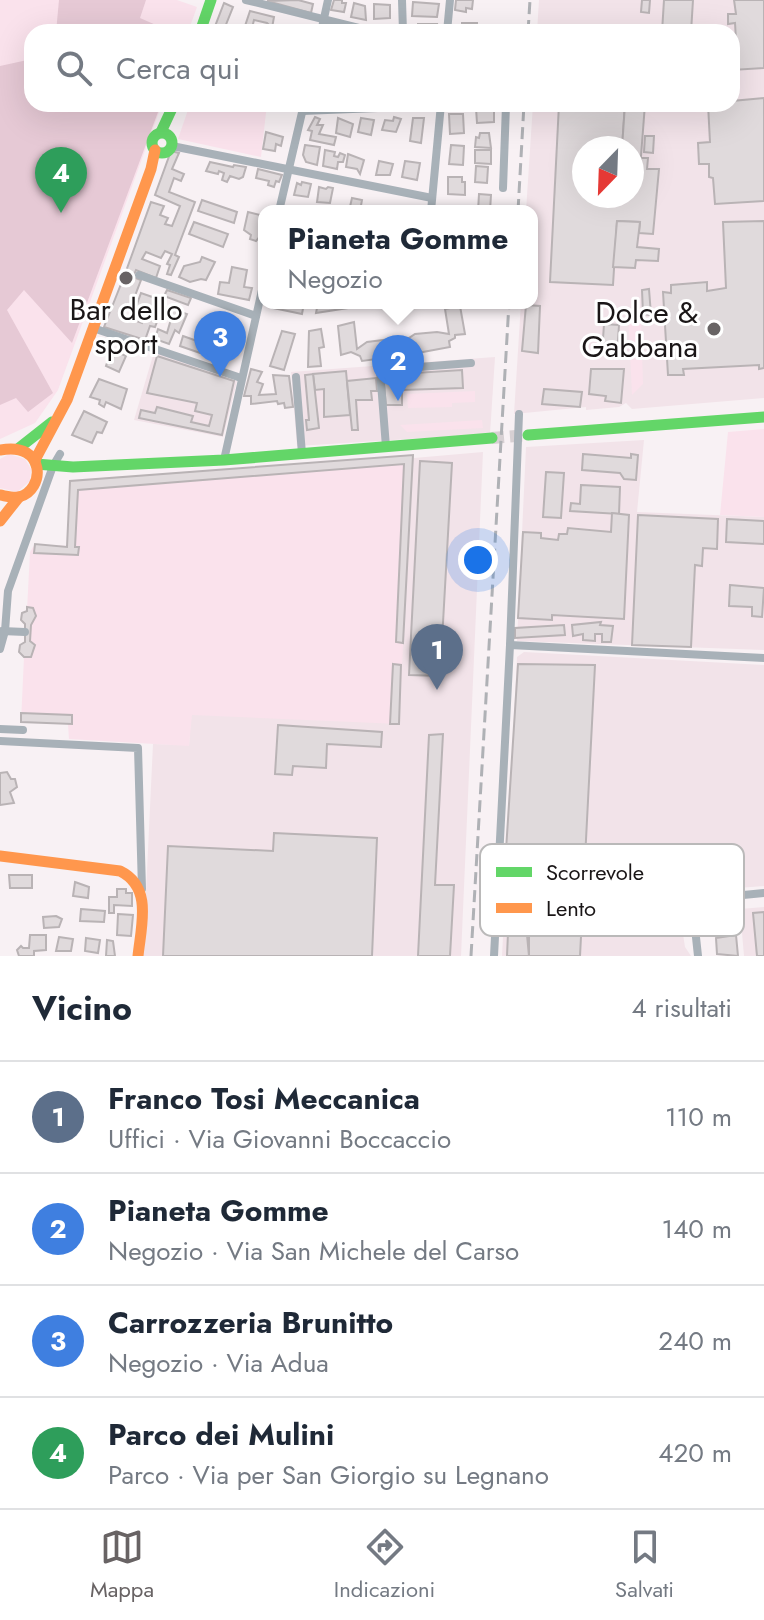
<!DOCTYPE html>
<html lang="it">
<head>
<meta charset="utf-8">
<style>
	:root { --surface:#fff; --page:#f6f6f7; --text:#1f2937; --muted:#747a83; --line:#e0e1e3; --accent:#686364 }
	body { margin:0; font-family:Jost,sans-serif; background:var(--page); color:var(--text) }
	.compass { position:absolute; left:572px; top:136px; width:72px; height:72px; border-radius:50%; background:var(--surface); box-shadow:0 8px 32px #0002; rotate:203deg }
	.you { position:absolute; left:478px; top:560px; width:28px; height:28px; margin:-20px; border:6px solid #fff; border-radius:50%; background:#1a73e8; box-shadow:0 0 0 12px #1a73e833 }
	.badge { display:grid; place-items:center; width:52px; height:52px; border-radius:50%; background:var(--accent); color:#fff; font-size:26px; font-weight:700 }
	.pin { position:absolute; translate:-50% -66px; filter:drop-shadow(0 2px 4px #0008) }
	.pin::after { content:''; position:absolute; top:42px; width:28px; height:24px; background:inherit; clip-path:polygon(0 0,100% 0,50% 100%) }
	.popup { position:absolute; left:258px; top:205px; width:280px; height:104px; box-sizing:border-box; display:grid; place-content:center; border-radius:16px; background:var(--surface); filter:drop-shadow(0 2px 6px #0005); font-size:26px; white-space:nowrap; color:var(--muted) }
	.popup b { font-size:30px; color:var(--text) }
	.popup::after { content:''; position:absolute; left:50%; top:100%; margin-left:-16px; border:16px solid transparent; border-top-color:var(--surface) }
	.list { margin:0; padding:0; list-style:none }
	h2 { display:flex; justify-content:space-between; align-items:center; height:104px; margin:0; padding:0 32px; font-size:34px }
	h2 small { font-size:26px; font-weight:400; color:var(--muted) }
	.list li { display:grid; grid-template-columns:52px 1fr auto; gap:24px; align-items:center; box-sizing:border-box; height:112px; padding:0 32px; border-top:2px solid var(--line) }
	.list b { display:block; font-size:30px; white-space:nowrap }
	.list p { margin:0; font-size:26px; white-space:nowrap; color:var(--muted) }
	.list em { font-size:26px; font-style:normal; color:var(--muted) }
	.icon { flex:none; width:44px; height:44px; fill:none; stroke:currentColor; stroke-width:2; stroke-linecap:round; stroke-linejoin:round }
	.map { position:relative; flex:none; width:764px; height:956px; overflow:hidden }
	.search { position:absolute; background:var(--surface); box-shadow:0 8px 32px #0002; left:24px; right:24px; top:24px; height:88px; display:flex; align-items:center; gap:20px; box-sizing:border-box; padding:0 28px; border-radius:24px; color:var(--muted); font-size:30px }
	.sheet { height:552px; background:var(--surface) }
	nav { display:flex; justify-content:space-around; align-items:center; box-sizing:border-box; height:112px; border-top:2px solid var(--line); background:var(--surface); font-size:22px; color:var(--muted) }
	nav a { display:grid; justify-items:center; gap:4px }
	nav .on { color:var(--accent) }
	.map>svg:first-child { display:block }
</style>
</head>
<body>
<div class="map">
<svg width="764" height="956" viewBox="0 0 764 956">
	<rect width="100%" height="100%" fill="#f8f1f4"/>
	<g fill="#f2e3e9" fill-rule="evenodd">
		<path d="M 539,0 L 764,0 L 764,398 L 632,409 L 626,403 L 619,407 L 586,410 L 586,407 L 514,414 L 521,303 L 532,303 L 532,211 L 526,211 L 533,104 L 732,104 L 732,32 L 537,32 ZM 584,148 L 632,148 L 632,196 L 584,196 Z"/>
		<polygon points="154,352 237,381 223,437 134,420"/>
		<polygon points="495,357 490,434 297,446 291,372"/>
		<polygon points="644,440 637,512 764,517 764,650 517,641 526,447"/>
		<polygon points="483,452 461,956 143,956 153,744 189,745 191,715 401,665 413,455 414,458"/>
		<polygon points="524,652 764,665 764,886 685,892 688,923 682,928 685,947 691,956 502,956 517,657"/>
		<polygon points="764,907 764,956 744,956 740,909"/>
	</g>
	<g fill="#fae2ec">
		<polygon points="0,0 177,0 197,7 188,32 32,32 32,104 162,104 58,390 35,423 0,439"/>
		<polygon points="190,104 267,104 261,157 178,139"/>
		<polygon points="633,308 641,319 643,384 632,395 628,310"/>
		<polygon points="475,391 475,402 452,403 452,407 408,408 407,394"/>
		<polygon points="482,420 483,428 407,432 400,425"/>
		<polygon points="764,429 764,517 720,515 728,432"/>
		<polygon points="9,454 25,459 31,469 30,481 17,492 0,488 0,459"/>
		<polygon points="413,455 399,724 192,715 189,746 69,739 68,724 21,722 24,657 19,652 20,645 25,642 25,624 21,620 22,613 27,610 30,552 35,544 67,546 70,481"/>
	</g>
	<g fill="#e6c9d5">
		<polygon points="59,0 146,0 140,18 172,32 56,32"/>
		<polygon points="32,59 32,104 161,104 72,343 24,290 7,310 53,393 28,412 16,398 0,405 0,66"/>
	</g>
	<g fill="#e0dadc" stroke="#b9b3b5" stroke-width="2">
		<polygon points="298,0 313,4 311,13 267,1"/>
		<polygon points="334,0 342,0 342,3 346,3 344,12 331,10"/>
		<polygon points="456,0 473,0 472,9 466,8 466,12 455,10"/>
		<polygon points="642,0 650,0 649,13 641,12"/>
		<polygon points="664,0 693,0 691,32 662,32"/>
		<polygon points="734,0 764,0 764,68 732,70 732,40 736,40 735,23 728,24 728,14 736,14"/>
		<polygon points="413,2 439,4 437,17 412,16"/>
		<polygon points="224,3 233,7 223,32 214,29"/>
		<polygon points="354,3 365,6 366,20 351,17"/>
		<polygon points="374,4 390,5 390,18 374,19"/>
		<polygon points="250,11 274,17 272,28 267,23 254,20 251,32 243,32"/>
		<rect x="462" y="23" width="15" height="9"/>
		<polygon points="418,24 437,24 436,32 418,32"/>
		<polygon points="764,98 764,201 715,204 713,178 709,177 709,164 699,164 698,143 710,142 708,104 732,104 732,101"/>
		<polygon points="559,104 625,104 622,148 584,148 584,196 632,196 632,168 640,169 641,158 648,158 647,169 659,169 653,234 639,233 640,222 617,221 613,285 550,282"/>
		<polygon points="625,104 645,104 640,169 632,168 632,148 622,148"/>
		<polygon points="476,108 494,109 494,122 477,123"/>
		<polygon points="449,114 463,114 464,133 450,134"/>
		<polygon points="315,117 320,119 317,125 323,125 319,134 336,137 334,145 310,140 312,131 308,130"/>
		<polygon points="394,117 401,119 396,132 382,130 385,120 393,121"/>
		<polygon points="338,118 353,124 350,137 336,133"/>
		<polygon points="361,118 374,120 371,135 358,132"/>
		<polygon points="413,118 424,118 421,143 410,141"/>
		<polygon points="266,132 283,137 281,146 276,144 275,151 263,149"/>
		<polygon points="480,133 489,133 491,148 475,147 476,137 479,138"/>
		<polygon points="645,136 654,136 653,153 644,152"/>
		<polygon points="305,145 320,147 317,165 306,162 303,155"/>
		<polygon points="451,145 464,146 463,165 449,164"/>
		<polygon points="325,150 335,152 334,156 338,157 340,153 345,155 343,162 338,162 337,169 323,166"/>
		<polygon points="475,150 491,150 491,164 475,163"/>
		<polygon points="171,151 179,153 172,169 184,174 181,181 174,178 169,192 195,202 175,255 179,257 171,275 167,274 170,265 167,264 172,254 165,251 161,258 146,252 142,259 160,266 156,278 136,270 133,277 125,274 151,202 164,206 160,215 168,218 165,224 172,226 180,206 155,195"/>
		<polygon points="348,154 364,160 360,174 357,169 346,167"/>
		<polygon points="379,161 393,164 390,175 376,175"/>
		<polygon points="405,161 420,163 417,180 402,177"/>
		<polygon points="210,162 233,167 234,165 246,167 243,177 239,179 230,176 227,182 222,180 224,173 219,171 218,174 206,171"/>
		<polygon points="476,166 488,167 487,183 475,182"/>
		<polygon points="258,169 282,175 279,182 276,181 274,187 268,185 269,181 256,178"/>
		<polygon points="448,177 462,177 462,182 465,182 465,195 448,194"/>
		<polygon points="302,182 311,184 308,197 294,195 297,183 301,185"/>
		<polygon points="319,187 326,189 328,187 333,188 330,203 317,202"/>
		<polygon points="479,194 491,195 490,211 478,211"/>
		<polygon points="352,198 362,200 360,211 349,211"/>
		<polygon points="202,200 237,212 234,223 198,211"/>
		<polygon points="248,212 264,216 260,236 256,241 250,239 251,235 244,230"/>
		<polygon points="617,221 640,222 637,247 659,249 658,261 636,260 635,268 613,267"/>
		<polygon points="764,221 764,368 759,369 759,365 683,369 684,375 668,375 663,292 671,293 671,285 707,282 707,291 726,288 723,222"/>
		<polygon points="194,222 228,234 223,247 189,234"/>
		<polygon points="202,257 215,262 206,280 201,279 190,282 179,277 184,266 200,262"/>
		<polygon points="232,267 247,270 244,287 252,288 249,300 218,294 220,282 229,283"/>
		<polygon points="125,274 141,280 131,306 127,304 122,316 142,323 146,311 136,307 141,293 158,299 157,304 187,314 179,333 175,330 169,344 155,339 158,329 167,333 171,319 160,314 155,327 150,326 145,340 104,327"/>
		<polygon points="649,289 651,315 643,314 642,290"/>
		<polygon points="167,290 191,298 188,305 164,296"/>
		<polygon points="274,303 304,303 302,314 273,308"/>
		<polygon points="318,303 355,303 354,307 316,313"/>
		<polygon points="526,305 540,306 538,353 522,351"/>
		<polygon points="460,306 465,334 455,335 455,338 449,341 450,347 412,354 409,338 415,334 437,332 449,334 445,309"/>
		<polygon points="221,320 236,325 231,340 218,335"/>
		<polygon points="354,322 357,349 367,342 391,339 396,340 399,356 362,361 360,356 351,352 341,355 338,326"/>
		<polygon points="604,324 619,325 617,355 602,354"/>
		<polygon points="321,329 324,347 319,348 321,366 308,367 309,331"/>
		<polygon points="282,331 295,334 284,370 270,366"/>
		<polygon points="183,336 197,341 199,336 205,338 200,353 180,346"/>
		<polygon points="115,351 126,356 119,372 106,366 110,354 114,356"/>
		<polygon points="157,356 234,381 222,435 139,418 141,410 155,413 157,407 193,416 191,422 209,426 212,415 195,411 197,403 147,393"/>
		<polygon points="251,369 262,372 257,382 263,384 259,395 276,394 273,375 289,376 293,407 285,408 284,403 278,404 277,401 251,404 251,396 244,396"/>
		<polygon points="591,369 624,369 621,403 605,401 606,396 589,394"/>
		<polygon points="462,370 463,388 402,390 402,405 386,405 383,375"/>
		<polygon points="346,371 350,415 324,417 324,389 315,390 313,374"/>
		<polygon points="313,374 319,428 307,430 306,420 309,420 305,375"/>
		<polygon points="376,378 377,391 371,391 372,400 356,400 358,430 352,430 347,381"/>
		<polygon points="99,379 127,389 121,409 106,402 104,407 99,404 100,400 90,397"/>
		<polygon points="544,389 582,392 580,407 542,404"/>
		<polygon points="84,411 107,422 102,433 97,432 92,443 72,435"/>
		<polygon points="583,454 631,458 631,454 638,455 636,480 624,479 620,473 582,470"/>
		<polygon points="413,455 403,643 396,642 404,464 78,490 75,547 79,547 78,555 34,553 35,544 67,547 70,481"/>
		<polygon points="420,461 452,463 440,676 409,675"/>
		<polygon points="546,472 564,473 561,518 543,517"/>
		<polygon points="581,485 620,487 619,514 570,511 571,503 580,504"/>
		<polygon points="612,513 629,515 624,619 552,615 552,620 518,618 523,532 541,533 541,538 558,540 559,534 567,534 568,528 611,532"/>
		<polygon points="638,515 718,519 717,549 703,548 702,566 695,565 691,647 632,645"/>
		<polygon points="727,519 764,521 764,544 726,542"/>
		<polygon points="730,585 764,588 762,617 752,616 752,607 729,606"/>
		<polygon points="27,607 33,608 36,616 31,625 30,641 35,645 31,657 24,657 19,652 20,645 25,642 25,624 21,620 22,613 27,611"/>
		<polygon points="601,622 600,625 613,626 611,642 602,642 602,634 595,634 595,641 583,640 583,634 573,636 572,625"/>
		<polygon points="564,625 565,635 515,638 515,628"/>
		<polygon points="393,664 401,665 399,724 390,724"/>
		<polygon points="518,664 595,665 580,956 529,956 529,901 508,903 503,897"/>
		<polygon points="21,713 72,715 72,724 21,722"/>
		<polygon points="278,725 382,732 381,747 327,744 326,768 293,766 292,775 275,774"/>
		<polygon points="443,734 435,885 454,885 450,956 418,956 429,735"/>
		<polygon points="7,772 11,779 15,779 17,787 10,792 14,803 0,805 0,773"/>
		<polygon points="274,833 377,838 372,956 163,956 168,846 273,851"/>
		<polygon points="9,875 32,875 32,888 10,888"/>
		<polygon points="75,882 89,887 88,898 73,896"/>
		<polygon points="117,889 126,889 126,893 132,893 132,906 114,905 114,913 109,913 109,897 117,897"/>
		<polygon points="81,909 105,911 104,922 80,921"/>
		<polygon points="730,909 732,925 712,928 711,911"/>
		<polygon points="764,912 764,956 757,956 753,913"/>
		<polygon points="118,914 133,915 131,936 117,935"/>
		<polygon points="56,916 62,919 59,927 44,928 43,917"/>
		<polygon points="508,933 527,935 529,956 507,956"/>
		<polygon points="30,935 46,935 46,950 34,951 34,956 19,956 17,950 21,946 23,948 29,948"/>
		<polygon points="736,935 738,956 717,954 716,938"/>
		<polygon points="59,937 73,939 71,951 56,951"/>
		<polygon points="86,938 100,940 98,953 85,951"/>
		<polygon points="107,940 113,941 115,956 106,956"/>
	</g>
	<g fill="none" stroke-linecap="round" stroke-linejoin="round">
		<polyline stroke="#d7d0d3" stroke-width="12" stroke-dasharray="12 6" stroke-linecap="butt" points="492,438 528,435"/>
		<g stroke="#a8b1b8" stroke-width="8">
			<polyline points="246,0 375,32"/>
			<polyline points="402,0 403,32"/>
			<polyline points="321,32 328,0"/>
			<polyline points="447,32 450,0"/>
			<polyline points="302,111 479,104"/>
			<polyline points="172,146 432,198"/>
			<polyline points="503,188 506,105 503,104"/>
			<polyline points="279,211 304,104"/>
			<polyline points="431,211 441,104"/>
			<polyline points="139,275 256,316"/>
			<polyline points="93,328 241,378"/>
			<polyline points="296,377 302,454"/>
			<polyline points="386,447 380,370 471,363"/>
			<polyline points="224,460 264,281"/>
			<polyline points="2,631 25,632"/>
			<polyline points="510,645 764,658"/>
			<polyline points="0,649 5,631 8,591 53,466 60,454"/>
			<polyline points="0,729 23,730"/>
			<polyline points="0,741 138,748 142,889"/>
			<polyline points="494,956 510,645 519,414"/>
			<polyline points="698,956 692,900 764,893"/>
		</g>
		<g stroke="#63d668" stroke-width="11">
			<polyline points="200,32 211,0"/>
			<polyline points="161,132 174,104"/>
			<circle cx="162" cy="143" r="10"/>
			<polyline points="528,435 764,417"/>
			<polyline points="19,448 52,422"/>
			<polyline points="36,464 73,467 224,460 492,438"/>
		</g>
		<g stroke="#ff974d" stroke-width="11">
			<path d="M 0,450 C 47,441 45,491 19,497 C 13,498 6,496 0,495"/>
			<polyline points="35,460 67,400 151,169 155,150"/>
			<polyline points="0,521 19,497"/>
			<path d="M 0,856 L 120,871 C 153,887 141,926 138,956"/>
		</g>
		<g stroke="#afb1b5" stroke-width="3" stroke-dasharray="12 6" stroke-linecap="butt">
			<polyline points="528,32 530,0"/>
			<polyline points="518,211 524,104"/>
			<polyline points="471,956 509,303"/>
		</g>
	</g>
	<g fill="#686364" stroke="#fff" stroke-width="3">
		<circle cx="126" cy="278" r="8"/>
		<circle cx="714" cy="329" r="8"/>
	</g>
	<g text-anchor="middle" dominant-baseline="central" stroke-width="6" stroke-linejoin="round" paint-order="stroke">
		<g font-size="30" fill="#1a1617" stroke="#fff">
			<text x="126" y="309">Bar dello<tspan x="126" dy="34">sport</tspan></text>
			<text x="698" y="312" text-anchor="end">Dolce &amp;<tspan x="698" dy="34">Gabbana</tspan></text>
		</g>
	</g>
	<rect x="480" y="844" width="264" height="92" rx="12" fill="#fff" stroke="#bab9b9" stroke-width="2"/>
	<rect x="496" y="867" width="36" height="10" fill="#63d668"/>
	<rect x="496" y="903" width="36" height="10" fill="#ff974d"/>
	<g font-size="22" fill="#1a1617">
		<text x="546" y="880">Scorrevole</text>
		<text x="546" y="916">Lento</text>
	</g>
</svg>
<svg class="compass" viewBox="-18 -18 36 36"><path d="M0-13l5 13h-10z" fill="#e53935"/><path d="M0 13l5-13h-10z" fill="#747a83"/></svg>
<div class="you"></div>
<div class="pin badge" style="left:437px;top:690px;background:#5c6f8a">1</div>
<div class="pin badge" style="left:398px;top:401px;background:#3f7fe0">2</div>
<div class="popup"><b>Pianeta Gomme</b>Negozio</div>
<div class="pin badge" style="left:220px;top:377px;background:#3f7fe0">3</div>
<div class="pin badge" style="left:61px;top:213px;background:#2e9e5b">4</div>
<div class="search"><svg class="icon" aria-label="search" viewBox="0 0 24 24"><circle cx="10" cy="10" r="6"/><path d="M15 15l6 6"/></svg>Cerca qui</div>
</div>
<section class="sheet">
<h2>Vicino<small>4 risultati</small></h2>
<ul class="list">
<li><span class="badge" style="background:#5c6f8a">1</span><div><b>Franco Tosi Meccanica</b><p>Uffici · Via Giovanni Boccaccio</p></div><em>110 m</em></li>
<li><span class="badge" style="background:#3f7fe0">2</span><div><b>Pianeta Gomme</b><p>Negozio · Via San Michele del Carso</p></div><em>140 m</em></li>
<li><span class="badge" style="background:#3f7fe0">3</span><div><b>Carrozzeria Brunitto</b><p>Negozio · Via Adua</p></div><em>240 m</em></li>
<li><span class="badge" style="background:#2e9e5b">4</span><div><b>Parco dei Mulini</b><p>Parco · Via per San Giorgio su Legnano</p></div><em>420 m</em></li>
</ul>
</section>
<nav>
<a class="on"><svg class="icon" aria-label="map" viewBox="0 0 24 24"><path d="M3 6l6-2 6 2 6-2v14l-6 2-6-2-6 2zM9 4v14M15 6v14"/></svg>Mappa</a>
<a><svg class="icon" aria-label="directions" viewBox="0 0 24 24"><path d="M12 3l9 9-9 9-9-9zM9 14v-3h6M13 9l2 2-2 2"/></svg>Indicazioni</a>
<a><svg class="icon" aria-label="saved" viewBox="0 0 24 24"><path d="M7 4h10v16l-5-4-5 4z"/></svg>Salvati</a>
</nav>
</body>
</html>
